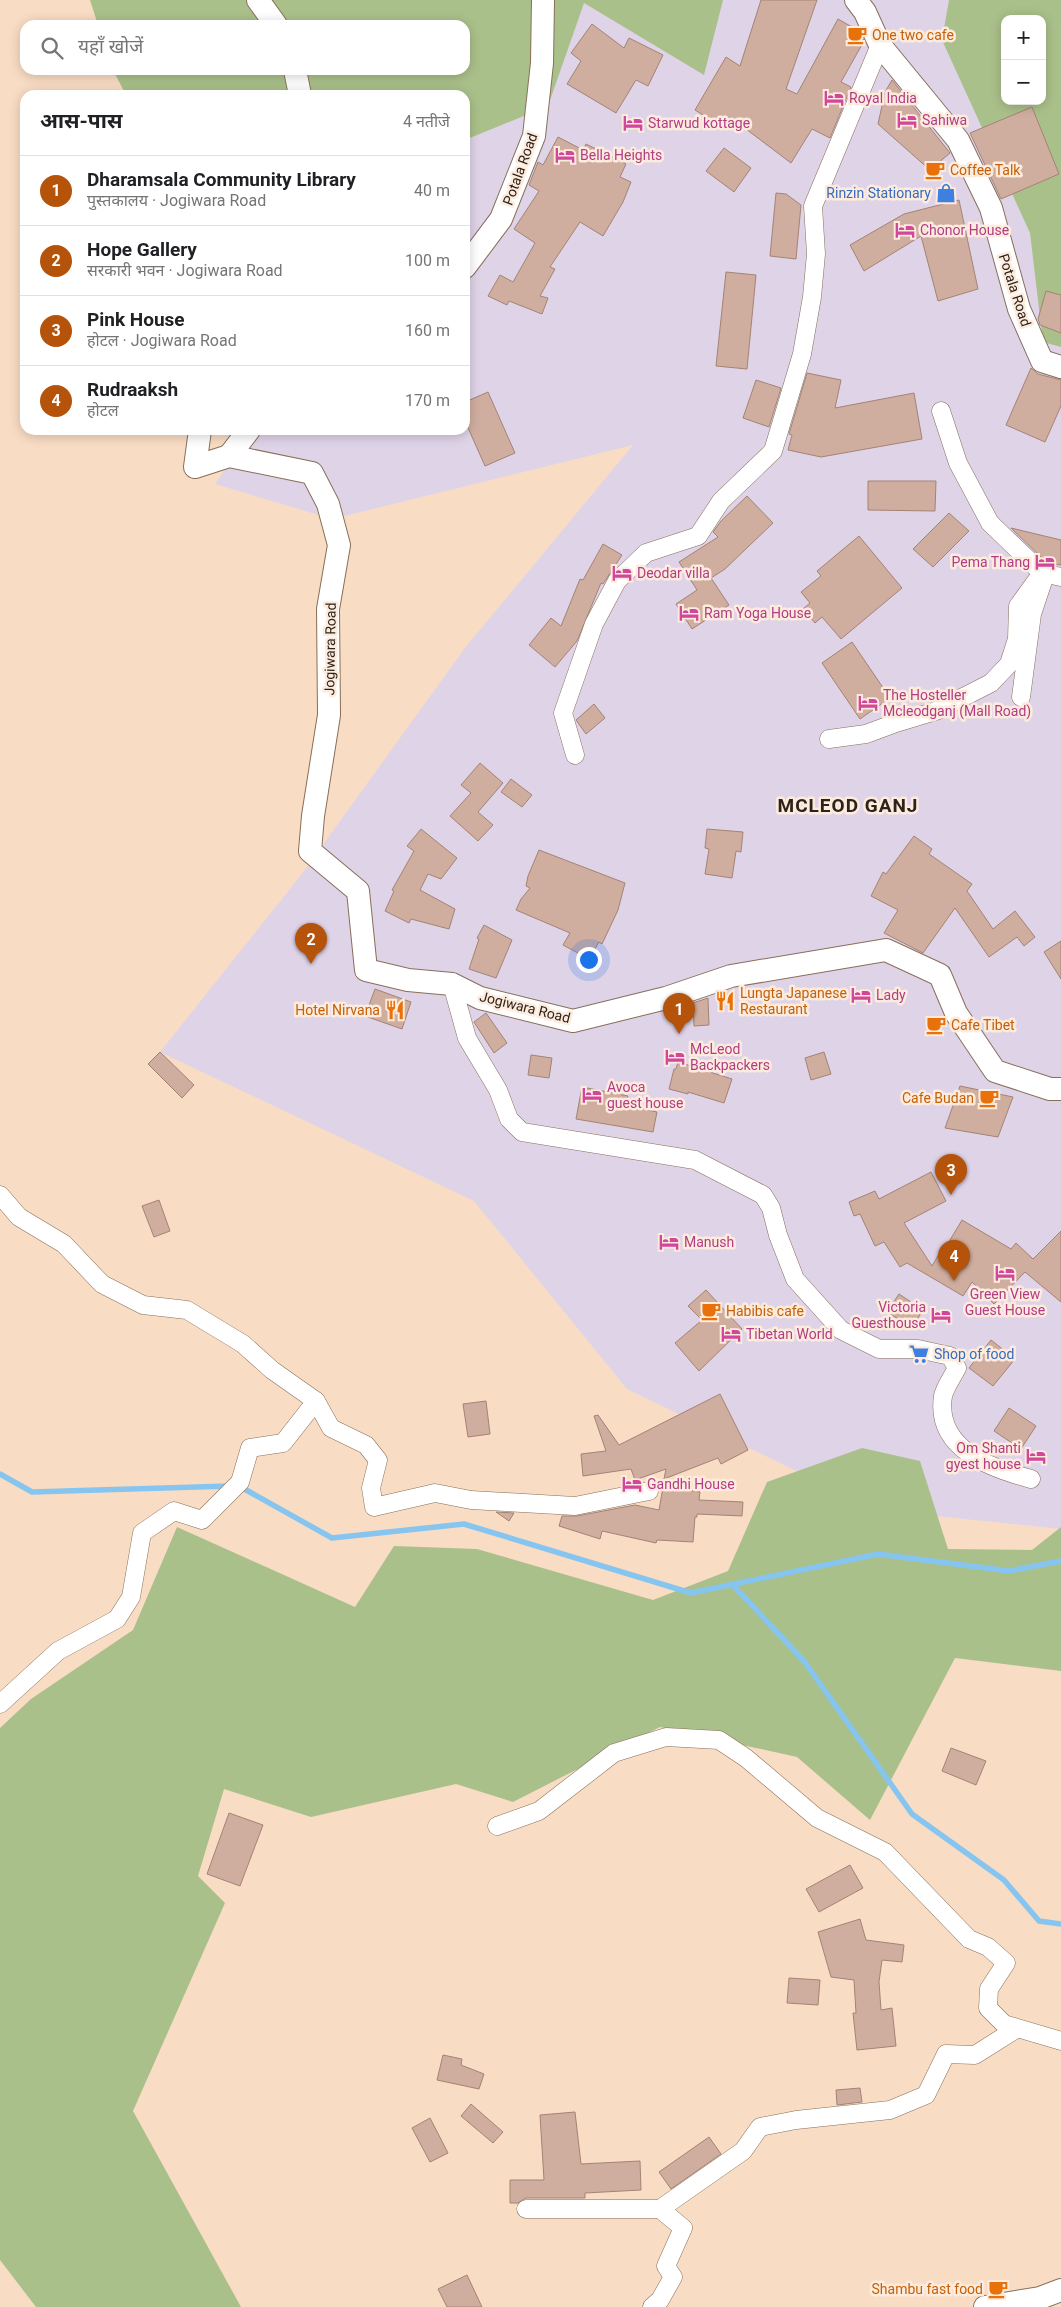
<!DOCTYPE html>
<html lang="hi">
<head>
<meta charset="utf-8">
<style>
	:root { --surface:#fff; --page:#f2f2f2; --text:#202124; --muted:#757577; --line:#e0e0e0; --accent:#b45309 }
	body { margin:0; font-family:Roboto,"Noto Sans Devanagari",sans-serif; background:var(--page); color:var(--text) }
	.controls { position:absolute; right:15px; top:15px; display:grid; overflow:hidden; border-radius:10px; box-shadow:0 2px 12px #0003 }
	.controls button { width:45px; height:45px; display:grid; place-items:center; padding:0; border:0; border-bottom:1px solid var(--line); background:var(--surface); color:var(--text); font:25px sans-serif }
	.you { position:absolute; left:588px; top:959px; width:18px; height:18px; margin:-12px; border:4px solid #fff; border-radius:50%; background:#1a73e8; box-shadow:0 0 0 8px #1a73e833 }
	.badge { display:grid; place-items:center; width:32px; height:32px; border-radius:50%; background:var(--accent); color:#fff; font-size:16px; font-weight:700 }
	.pin { position:absolute; translate:-50% -41px; filter:drop-shadow(0 1px 2px #0008) }
	.pin::after { content:''; position:absolute; top:26px; width:18px; height:15px; background:inherit; clip-path:polygon(0 0,100% 0,50% 100%) }
	.list { margin:0; padding:0; list-style:none }
	h2 { display:flex; justify-content:space-between; align-items:center; height:65px; margin:0; padding:0 20px; font-size:21px }
	h2 small { font-size:16px; font-weight:400; color:var(--muted) }
	.list li { display:grid; grid-template-columns:32px 1fr auto; gap:15px; align-items:center; box-sizing:border-box; height:70px; padding:0 20px; border-top:1px solid var(--line) }
	.list b { display:block; font-size:19px; white-space:nowrap }
	.list p { margin:0; font-size:16px; white-space:nowrap; color:var(--muted) }
	.list em { font-size:16px; font-style:normal; color:var(--muted) }
	.icon { flex:none; width:28px; height:28px; fill:none; stroke:currentColor; stroke-width:2; stroke-linecap:round; stroke-linejoin:round }
	.map { position:relative; flex:none; width:1061px; height:2307px; overflow:hidden }
	.search { position:absolute; background:var(--surface); box-shadow:0 2px 12px #0003; left:20px; top:20px; width:450px; height:55px; display:flex; align-items:center; gap:12px; box-sizing:border-box; padding:0 18px; border-radius:15px; color:var(--muted); font-size:19px }
	.panel { position:absolute; background:var(--surface); box-shadow:0 2px 12px #0003; left:20px; top:90px; width:450px; height:345px; border-radius:15px }
	.map>svg:first-child { display:block }
</style>
</head>
<body>
<div class="map">
<svg width="1061" height="2307" viewBox="0 0 1061 2307">
	<rect width="100%" height="100%" fill="#f9dcc4"/>
	<path fill="#dfd3e8" fill-rule="evenodd" d="M 453,0 L 1061,0 L 1061,1529 L 877,1510 L 627,1389 L 474,1201 L 160,1052 L 301,875 L 465,648 L 633,445 L 332,519 L 215,484 L 252,430 L 465,430 L 465,25 ZM 1005,19 L 1042,19 L 1042,101 L 1005,101 Z"/>
	<g fill="#aac08a" fill-rule="evenodd">
		<polygon points="90,0 723,0 704,75 584,3 548,106 465,140 465,95 126,95 113,70 465,70 465,25 98,25"/>
		<path d="M 949,0 L 1061,0 L 1061,347 L 1043,342 L 1030,233 L 942,40 ZM 1005,19 L 1042,19 L 1042,101 L 1005,101 Z"/>
		<polygon points="862,1448 920,1461 948,1549 1032,1550 1061,1527 1061,1671 955,1658 870,1820 797,1757 660,1727 513,1802 456,1784 311,1817 224,1789 198,1876 225,1903 133,2111 241,2307 36,2307 0,2260 0,1728 31,1699 133,1630 177,1527 355,1607 394,1546 477,1549 653,1600 728,1571 767,1482"/>
	</g>
	<g fill="none" stroke-linecap="round" stroke-linejoin="round">
		<g stroke="#86c5ef" stroke-width="5.5">
			<polyline points="0,1474 32,1492 230,1486"/>
			<polyline points="239,1486 332,1538 464,1524 691,1593 878,1554 1009,1571 1061,1561"/>
			<polyline points="732,1584 804,1661 912,1814 1004,1880 1039,1921 1061,1924"/>
		</g>
	</g>
	<g fill="#d0ae9f" stroke="#a48375">
		<polygon points="761,0 817,0 786,89 797,94 838,19 859,31 864,41 841,82 851,87 830,138 812,129 791,163 730,117 724,128 695,110 726,57 740,66"/>
		<polygon points="592,24 624,48 629,38 663,55 648,86 636,80 616,113 567,84 581,61 571,53"/>
		<polygon points="892,80 950,153 930,170 878,124 885,92"/>
		<polygon points="1032,107 1059,174 1001,199 970,133"/>
		<polygon points="558,137 583,150 586,144 626,164 620,177 631,182 623,202 603,236 580,222 550,267 555,269 540,296 548,298 542,314 509,301 507,305 488,296 500,275 513,282 535,243 514,229 539,191 529,185 538,162 543,165"/>
		<polygon points="724,148 751,168 734,192 706,171"/>
		<polygon points="776,193 786,194 801,205 796,259 770,256"/>
		<polygon points="959,200 978,289 938,301 921,236 864,271 850,245 904,214"/>
		<polygon points="726,272 756,275 747,369 716,366"/>
		<polygon points="1046,291 1061,295 1061,333 1040,325 1038,319"/>
		<polygon points="1031,368 1038,374 1061,380 1061,406 1045,442 1006,425"/>
		<polygon points="807,373 841,380 835,408 914,393 922,439 821,457 788,450 792,435 789,434"/>
		<polygon points="756,380 781,388 769,427 743,418"/>
		<polygon points="488,392 515,453 485,466 465,421 465,402"/>
		<polygon points="868,481 936,481 935,511 868,510"/>
		<polygon points="747,496 773,523 725,569 711,578 729,605 692,629 676,604 697,590 679,562 718,537 713,532 721,521"/>
		<polygon points="949,513 969,531 933,567 913,549"/>
		<polygon points="1011,528 1061,540 1061,565 1047,563"/>
		<polygon points="859,536 902,588 841,639 822,617 815,623 803,609 810,603 801,592 821,576 817,571"/>
		<polygon points="603,544 622,555 603,584 601,583 577,641 555,667 529,645 551,618 561,626 580,579 583,580"/>
		<polygon points="852,642 890,698 860,719 822,663"/>
		<polygon points="594,704 605,718 586,734 576,720"/>
		<polygon points="480,763 503,783 478,812 493,825 478,841 450,816 471,793 461,785"/>
		<polygon points="511,779 532,795 522,807 501,792"/>
		<polygon points="421,829 457,858 441,879 428,874 420,890 455,909 449,929 411,919 409,923 385,911 394,891 392,890 414,851 407,846"/>
		<polygon points="707,829 743,832 741,852 736,851 732,878 705,874 709,849 705,848"/>
		<polygon points="914,836 932,849 929,854 972,884 967,891 993,929 1015,911 1035,937 1024,946 1017,937 989,957 955,908 923,953 884,933 898,910 871,896 883,872 886,874"/>
		<polygon points="539,850 625,883 618,910 602,944 599,942 589,959 563,945 570,933 516,910 521,899 530,888 526,886 528,876"/>
		<polygon points="484,925 512,940 496,978 469,969 479,939 477,938"/>
		<polygon points="1061,941 1061,979 1044,952"/>
		<polygon points="375,989 411,1002 402,1029 365,1016"/>
		<polygon points="708,998 709,1025 694,1026 693,1003"/>
		<polygon points="486,1013 507,1043 494,1053 474,1022"/>
		<polygon points="160,1052 194,1085 182,1098 148,1064"/>
		<polygon points="824,1052 831,1074 811,1080 805,1058"/>
		<polygon points="531,1055 552,1058 549,1078 528,1075"/>
		<polygon points="678,1062 732,1079 724,1103 688,1092 688,1094 669,1089 674,1069 676,1069"/>
		<polygon points="960,1086 1013,1097 998,1137 945,1128"/>
		<polygon points="582,1087 628,1096 625,1105 657,1112 653,1132 576,1119"/>
		<polygon points="931,1172 946,1201 904,1223 932,1266 939,1254 941,1255 962,1220 1011,1249 1016,1243 1033,1259 1061,1231 1061,1302 1025,1272 994,1304 972,1282 963,1296 907,1263 900,1267 884,1242 875,1246 860,1214 854,1216 849,1202 875,1191 879,1199"/>
		<polygon points="159,1200 170,1231 154,1237 142,1206"/>
		<polygon points="706,1290 742,1329 699,1371 675,1343 702,1320 688,1306"/>
		<polygon points="899,1294 923,1310 912,1328 887,1312"/>
		<polygon points="991,1340 1015,1359 993,1386 969,1368"/>
		<polygon points="720,1394 748,1450 721,1464 718,1458 664,1479 666,1469 635,1480 631,1469 583,1476 581,1454 606,1451 594,1416 598,1415 619,1445"/>
		<polygon points="486,1401 490,1434 468,1437 463,1404"/>
		<polygon points="1009,1408 1036,1426 1021,1449 994,1431"/>
		<polygon points="663,1487 700,1492 699,1500 743,1502 742,1516 697,1514 697,1517 695,1517 693,1542 657,1540 656,1543 602,1531 600,1539 559,1526 562,1516 577,1516 635,1505 659,1510"/>
		<polygon points="496,1512 514,1513 509,1521"/>
		<polygon points="951,1748 986,1761 976,1785 942,1771"/>
		<polygon points="229,1813 263,1825 240,1886 207,1874"/>
		<polygon points="850,1865 863,1888 819,1912 806,1889"/>
		<polygon points="860,1919 866,1940 904,1945 902,1962 882,1960 879,1982 881,2010 892,2008 896,2046 857,2050 853,2013 856,2013 854,1980 831,1977 818,1932"/>
		<polygon points="789,1978 820,1980 818,2005 787,2003"/>
		<polygon points="443,2055 462,2059 461,2065 484,2074 479,2089 437,2080"/>
		<polygon points="860,2088 862,2102 837,2105 836,2090"/>
		<polygon points="471,2104 503,2132 493,2143 461,2116"/>
		<polygon points="575,2112 581,2164 640,2161 641,2190 585,2193 585,2198 526,2198 518,2203 510,2203 510,2180 544,2180 540,2115"/>
		<polygon points="430,2118 448,2153 430,2162 412,2128"/>
		<polygon points="709,2137 721,2154 671,2189 659,2172"/>
		<polygon points="467,2275 482,2307 447,2307 438,2289"/>
	</g>
	<g fill="none" stroke-linecap="round" stroke-linejoin="round">
		<defs>
			<g id="minor">
				<polyline points="941,411 958,463 990,523 1042,573 1061,577"/>
				<polyline points="1021,697 1032,614 1043,581"/>
				<polyline points="829,739 866,734 893,724 936,711 991,683 1009,664 1017,639 1018,606 1042,573"/>
				<polyline points="575,755 563,713 594,624 617,581 646,553 698,536 721,501 773,451 802,354 812,297 816,254 813,206 880,45"/>
				<path d="M 452,984 L 467,1038 L 498,1090 L 509,1119 L 522,1132 L 695,1160 L 763,1195 L 771,1208 L 778,1235 L 795,1279 L 841,1330 L 879,1349 L 918,1349 L 950,1356 L 957,1368 C 953,1376 945,1387 943,1396 C 935,1449 990,1468 1031,1479"/>
				<polyline points="0,1195 19,1217 64,1244 102,1284 143,1305 187,1310 243,1344 272,1370 316,1401 331,1428 366,1445 378,1460 371,1488 374,1507 435,1493 471,1500 575,1506 649,1491"/>
				<polyline points="0,1704 58,1651 117,1619 131,1597 142,1533 174,1511 202,1520 240,1482 250,1448 283,1443 316,1401"/>
				<polyline points="497,1826 539,1811 614,1753 666,1737 719,1740 746,1758 817,1818 885,1852 969,1939 988,1947 1006,1963 989,1989 988,2008 1004,2024 1061,2041"/>
				<polyline points="526,2209 660,2209"/>
				<polyline points="652,2307 660,2300 673,2277 666,2266 683,2228 660,2209 743,2151 760,2127 796,2120 890,2110 926,2095 946,2054 975,2055 1016,2029"/>
			</g>
			<g id="tertiary">
				<polyline points="258,0 276,25"/>
				<polyline points="856,0 865,12 880,45 958,140 991,208 1019,309 1042,361 1061,367"/>
				<polyline points="295,70 300,95"/>
				<polyline points="465,267 501,219 534,136 542,63 543,0"/>
				<polyline points="200,430 195,467 229,456 312,473 328,504 339,545 328,609 329,715 313,816 310,851 358,891 366,970 408,980 452,984 480,998 573,1021 666,998 731,976 886,950 940,975 956,1013 995,1071 1050,1089 1061,1089"/>
				<polyline points="229,456 249,430"/>
				<polyline points="985,2307 1040,2298 1061,2290"/>
			</g>
		</defs>
		<use href="#minor" stroke="#886f59" stroke-width="19"/>
		<use href="#tertiary" stroke="#886f59" stroke-width="24"/>
		<use href="#minor" stroke="#fff" stroke-width="18"/>
		<use href="#tertiary" stroke="#fff" stroke-width="22"/>
	</g>
	<defs>
		<symbol id="cafe-bare" viewBox="-9 -9 18 18"><path d="M-5.5-4.5H6V0H3Q3 3.5 0 3.5H-2.5Q-5.5 3.5-5.5 0ZM3-3.2v2h1.7v-2ZM-6 4.5H4V6H-6Z" fill="#e8710a" stroke="#fdecdd" stroke-width="2.5" paint-order="stroke"/></symbol>
		<symbol id="hotel-bare" viewBox="-9 -9 18 18"><path d="M-6-4.5h1.5V1H6V5H4.5V3h-9V5H-6ZM-4 0a1.8 1.8 0 1 1 3.6 0ZM.5 0V-2.5h3Q6-2.5 6 0Z" fill="#d1479c" stroke="#fdecdd" stroke-width="2.5" paint-order="stroke"/></symbol>
		<symbol id="shop-bare" viewBox="-9 -9 18 18"><path d="M-5-2.5h2.3a2.7 3.5 0 0 1 5.4 0H5L5.5 6h-11ZM-1.5-2.5h3a1.5 2.3 0 0 0-3 0Z" fill="#3f7fe0" stroke="#fdecdd" stroke-width="2.5" paint-order="stroke"/></symbol>
		<symbol id="restaurant-bare" viewBox="-9 -9 18 18"><path d="M-5-6h1v4h1v-4h1v4h1v-4h1v5L-1.5 .5V6h-2V.5L-5-1ZM5-6V6H3V1.5H1.5Q1.5-4 5-6Z" fill="#e8710a" stroke="#fdecdd" stroke-width="2.5" paint-order="stroke"/></symbol>
		<symbol id="supermarket-bare" viewBox="-9 -9 18 18"><path d="M-6-5.5h2.5l.6 2H6L4.5 2H-2.5L-4.4-4H-6ZM-1.5 3.2a1.3 1.3 0 1 0 .1 0ZM3 3.2a1.3 1.3 0 1 0 .1 0Z" fill="#3f7fe0" stroke="#fdecdd" stroke-width="2.5" paint-order="stroke"/></symbol>
	</defs>
	<g fill-rule="evenodd">
		<use href="#cafe-bare" x="843" y="21" width="28" height="28"/>
		<use href="#hotel-bare" x="820" y="84" width="28" height="28"/>
		<use href="#hotel-bare" x="893" y="106" width="28" height="28"/>
		<use href="#hotel-bare" x="619" y="109" width="28" height="28"/>
		<use href="#hotel-bare" x="551" y="141" width="28" height="28"/>
		<use href="#cafe-bare" x="921" y="156" width="28" height="28"/>
		<use href="#shop-bare" x="932" y="179" width="28" height="28"/>
		<use href="#hotel-bare" x="891" y="216" width="28" height="28"/>
		<use href="#hotel-bare" x="1031" y="548" width="28" height="28"/>
		<use href="#hotel-bare" x="608" y="559" width="28" height="28"/>
		<use href="#hotel-bare" x="675" y="599" width="28" height="28"/>
		<use href="#hotel-bare" x="854" y="689" width="28" height="28"/>
		<use href="#hotel-bare" x="847" y="981" width="28" height="28"/>
		<use href="#restaurant-bare" x="711" y="987" width="28" height="28"/>
		<use href="#restaurant-bare" x="381" y="996" width="28" height="28"/>
		<use href="#cafe-bare" x="922" y="1011" width="28" height="28"/>
		<use href="#hotel-bare" x="661" y="1043" width="28" height="28"/>
		<use href="#hotel-bare" x="578" y="1081" width="28" height="28"/>
		<use href="#cafe-bare" x="975" y="1084" width="28" height="28"/>
		<use href="#hotel-bare" x="655" y="1228" width="28" height="28"/>
		<use href="#hotel-bare" x="991" y="1259" width="28" height="28"/>
		<use href="#cafe-bare" x="697" y="1297" width="28" height="28"/>
		<use href="#hotel-bare" x="927" y="1301" width="28" height="28"/>
		<use href="#hotel-bare" x="717" y="1320" width="28" height="28"/>
		<use href="#supermarket-bare" x="905" y="1340" width="28" height="28"/>
		<use href="#hotel-bare" x="1022" y="1442" width="28" height="28"/>
		<use href="#hotel-bare" x="618" y="1470" width="28" height="28"/>
		<use href="#cafe-bare" x="984" y="2275" width="28" height="28"/>
	</g>
	<g text-anchor="middle" dominant-baseline="central" stroke-width="5" stroke-linejoin="round" paint-order="stroke">
		<g font-size="14" fill="#c56008" stroke="#fdecdd" text-anchor="start">
			<text x="872" y="35">One two cafe</text>
			<text x="950" y="170">Coffee Talk</text>
			<text x="740" y="993">Lungta Japanese<tspan x="740" dy="16">Restaurant</tspan></text>
			<text x="380" y="1010" text-anchor="end">Hotel Nirvana</text>
			<text x="951" y="1025">Cafe Tibet</text>
			<text x="974" y="1098" text-anchor="end">Cafe Budan</text>
			<text x="726" y="1311">Habibis cafe</text>
			<text x="983" y="2289" text-anchor="end">Shambu fast food</text>
		</g>
		<g font-size="14" fill="#b23c85" stroke="#fdecdd" text-anchor="start">
			<text x="849" y="98">Royal India</text>
			<text x="922" y="120">Sahiwa</text>
			<text x="648" y="123">Starwud kottage</text>
			<text x="580" y="155">Bella Heights</text>
			<text x="920" y="230">Chonor House</text>
			<text x="1030" y="562" text-anchor="end">Pema Thang</text>
			<text x="637" y="573">Deodar villa</text>
			<text x="704" y="613">Ram Yoga House</text>
			<text x="883" y="695">The Hosteller<tspan x="883" dy="16">Mcleodganj (Mall Road)</tspan></text>
			<text x="876" y="995">Lady</text>
			<text x="690" y="1049">McLeod<tspan x="690" dy="16">Backpackers</tspan></text>
			<text x="607" y="1087">Avoca<tspan x="607" dy="16">guest house</tspan></text>
			<text x="684" y="1242">Manush</text>
			<text x="1005" y="1294" text-anchor="middle">Green View<tspan x="1005" dy="16">Guest House</tspan></text>
			<text x="926" y="1307" text-anchor="end">Victoria<tspan x="926" dy="16">Guesthouse</tspan></text>
			<text x="746" y="1334">Tibetan World</text>
			<text x="1021" y="1448" text-anchor="end">Om Shanti<tspan x="1021" dy="16">gyest house</tspan></text>
			<text x="647" y="1484">Gandhi House</text>
		</g>
		<g font-size="14" fill="#2d231a" stroke="#fdecdd">
			<text transform="translate(520 169) rotate(-70)">Potala Road</text>
			<text transform="translate(1015 290) rotate(72)">Potala Road</text>
			<text transform="translate(330 649) rotate(-89)">Jogiwara Road</text>
			<text transform="translate(525 1007) rotate(14)">Jogiwara Road</text>
		</g>
		<g font-size="14" fill="#366cbe" stroke="#fdecdd" text-anchor="end">
			<text x="931" y="193">Rinzin Stationary</text>
			<text x="934" y="1354" text-anchor="start">Shop of food</text>
		</g>
		<g font-size="19" font-weight="bold" letter-spacing="1" fill="#2d231a" stroke="#fdecdd">
			<text x="848" y="805">MCLEOD GANJ</text>
		</g>
	</g>
</svg>
<div class="controls">
<button>+</button>
<button>−</button>
</div>
<div class="you"></div>
<div class="pin badge" style="left:679px;top:1034px">1</div>
<div class="pin badge" style="left:311px;top:964px">2</div>
<div class="pin badge" style="left:951px;top:1195px">3</div>
<div class="pin badge" style="left:954px;top:1281px">4</div>
<div class="search"><svg class="icon" aria-label="search" viewBox="0 0 24 24"><circle cx="10" cy="10" r="6"/><path d="M15 15l6 6"/></svg>यहाँ खोजें</div>
<section class="panel">
<h2>आस-पास<small>4 नतीजे</small></h2>
<ul class="list">
<li><span class="badge">1</span><div><b>Dharamsala Community Library</b><p>पुस्तकालय · Jogiwara Road</p></div><em>40 m</em></li>
<li><span class="badge">2</span><div><b>Hope Gallery</b><p>सरकारी भवन · Jogiwara Road</p></div><em>100 m</em></li>
<li><span class="badge">3</span><div><b>Pink House</b><p>होटल · Jogiwara Road</p></div><em>160 m</em></li>
<li><span class="badge">4</span><div><b>Rudraaksh</b><p>होटल</p></div><em>170 m</em></li>
</ul>
</section>
</div>
</body>
</html>
